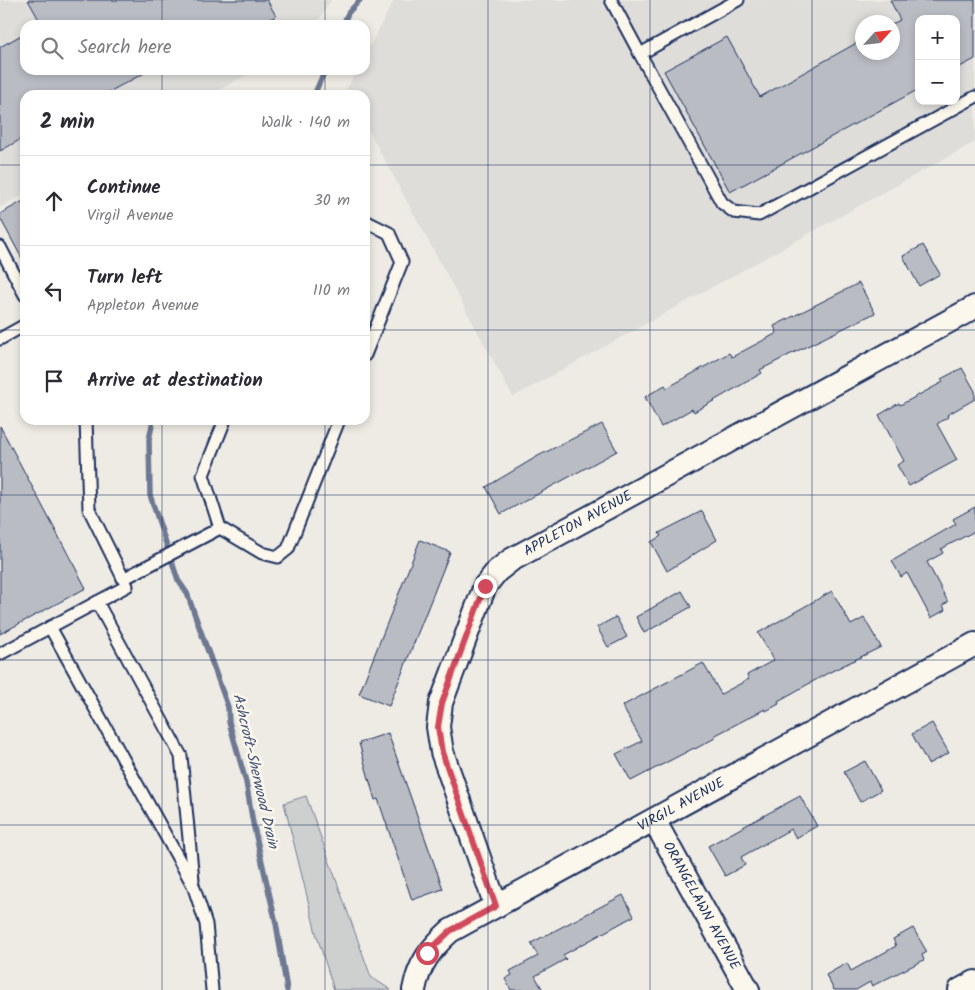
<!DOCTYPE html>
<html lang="en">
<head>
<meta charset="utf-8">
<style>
	:root { --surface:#fff; --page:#f2f2f3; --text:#2b2b33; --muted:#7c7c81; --line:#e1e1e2 }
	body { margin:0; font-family:Kalam,sans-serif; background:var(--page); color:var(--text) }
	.controls { position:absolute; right:15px; top:15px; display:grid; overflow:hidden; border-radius:10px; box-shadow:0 2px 8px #0003 }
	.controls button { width:45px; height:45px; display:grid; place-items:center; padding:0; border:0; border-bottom:1px solid var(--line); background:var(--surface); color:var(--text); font:25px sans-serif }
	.compass { position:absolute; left:855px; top:15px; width:45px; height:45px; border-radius:50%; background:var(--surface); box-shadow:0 2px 8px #0003; rotate:63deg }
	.stop { position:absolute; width:15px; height:15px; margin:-11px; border:4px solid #d1495b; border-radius:50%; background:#fff }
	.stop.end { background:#d1495b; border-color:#fff; box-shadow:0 1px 5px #0008 }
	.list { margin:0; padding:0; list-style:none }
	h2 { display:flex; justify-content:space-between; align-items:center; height:65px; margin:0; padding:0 20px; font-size:21px }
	h2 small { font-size:16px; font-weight:400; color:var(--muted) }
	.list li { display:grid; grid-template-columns:32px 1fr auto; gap:15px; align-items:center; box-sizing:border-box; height:90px; padding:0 20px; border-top:1px solid var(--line) }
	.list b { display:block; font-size:19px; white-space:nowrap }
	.list p { margin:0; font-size:16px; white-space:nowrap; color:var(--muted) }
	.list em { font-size:16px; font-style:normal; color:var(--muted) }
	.icon { flex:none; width:28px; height:28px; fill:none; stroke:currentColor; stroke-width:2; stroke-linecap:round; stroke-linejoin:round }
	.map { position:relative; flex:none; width:975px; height:990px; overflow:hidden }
	.search { position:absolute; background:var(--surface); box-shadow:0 2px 8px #0003; left:20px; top:20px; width:350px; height:55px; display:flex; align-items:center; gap:12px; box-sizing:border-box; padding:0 18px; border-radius:15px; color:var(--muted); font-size:19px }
	.panel { position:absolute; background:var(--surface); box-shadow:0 2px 8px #0003; left:20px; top:90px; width:350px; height:335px; border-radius:15px }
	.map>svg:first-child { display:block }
</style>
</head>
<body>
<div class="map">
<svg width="975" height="990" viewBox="0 0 975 990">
	<rect width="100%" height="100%" fill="#eeebe4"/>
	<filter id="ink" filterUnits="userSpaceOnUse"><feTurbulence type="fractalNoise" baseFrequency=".02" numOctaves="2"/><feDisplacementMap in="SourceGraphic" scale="10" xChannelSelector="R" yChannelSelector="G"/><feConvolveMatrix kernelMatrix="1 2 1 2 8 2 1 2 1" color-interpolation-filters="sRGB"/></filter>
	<g filter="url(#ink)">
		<g fill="#deddda" fill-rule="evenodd">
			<polygon points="0,0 331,0 316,25 25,25 25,70 256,70 209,95 25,95 25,194 0,207"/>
			<path d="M 394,0 L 975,0 L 975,142 L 513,397 L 365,124 L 365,95 L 349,95 L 346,90 L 357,70 L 365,70 L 365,55 ZM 919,19 L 956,19 L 956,101 L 919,101 ZM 862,22 L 892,22 L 892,52 L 862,52 Z"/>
		</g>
		<polygon fill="#cecfcf" stroke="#747f96" points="306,796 371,977 391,990 334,990 316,933 284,803"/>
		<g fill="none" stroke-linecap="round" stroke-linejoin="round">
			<g stroke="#6d7892" stroke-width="5.5">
				<polyline points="343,25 348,13 360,0"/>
				<polyline points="314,95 325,70"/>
				<polyline points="153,420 149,440 150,495 178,580 187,593 228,707 229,722 246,782 253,823 276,923 287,990"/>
			</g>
		</g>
		<g fill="#b9bcc3" stroke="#1b2f5e">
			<polygon points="28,0 267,0 276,16 259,25 42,25"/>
			<polygon points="890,0 975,0 975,59 956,69 956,19 919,19 919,89 730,192 664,71 727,37 760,97 862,40 862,52 892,52 892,24 900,20"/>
			<polygon points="25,33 25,70 150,70 103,95 25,95 25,137 0,151 0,47"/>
			<polygon points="25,200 25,264 0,218 0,214"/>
			<polygon points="923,245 940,274 919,286 903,256"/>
			<polygon points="859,283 875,313 789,355 760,370 762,373 717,399 694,412 692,409 661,427 645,397 665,385 667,388 729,353 732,357 777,333 774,326"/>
			<polygon points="962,368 975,391 975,399 947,415 948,417 937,424 957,460 909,486 897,465 904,461 879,415 899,403 900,405 943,382 941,379"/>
			<polygon points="602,424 617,451 501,514 486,487 538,456"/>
			<polygon points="0,426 86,588 0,634"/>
			<polygon points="975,507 975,531 941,549 943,553 927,562 948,602 943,605 945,610 931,618 907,573 901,577 892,561 956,524 953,519"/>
			<polygon points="702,511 717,540 667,571 651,542 661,536 659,533"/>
			<polygon points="420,540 450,552 389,706 359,694"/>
			<polygon points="682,591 691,607 644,633 636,617"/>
			<polygon points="832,591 851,625 864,618 881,647 828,673 778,701 779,704 766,711 765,709 714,736 715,738 695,749 694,748 631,781 616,754 642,741 622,706 703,663 721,694 749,679 747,675 774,660 758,633"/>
			<polygon points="616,617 627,637 608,647 597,627"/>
			<polygon points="932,723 949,753 928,764 912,734"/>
			<polygon points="388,733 443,889 412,900 378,799 375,800 359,743"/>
			<polygon points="865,761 881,790 860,802 844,772"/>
			<polygon points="800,796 817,826 796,838 791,829 741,857 745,865 725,876 708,846"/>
			<polygon points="623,895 634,916 563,955 566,959 535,976 543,990 511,990 505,979 512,975 510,971 538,956 531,943"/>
			<polygon points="913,928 927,952 922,955 924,960 872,986 870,982 856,990 834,990 826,975 847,963 851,971 896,946 893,939"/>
		</g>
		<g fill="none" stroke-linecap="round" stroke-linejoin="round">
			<defs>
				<g id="lane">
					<polyline points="611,0 640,54"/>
					<polyline points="738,0 640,54 722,203 734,212 759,215 975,97"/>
					<polyline points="365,221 389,233 402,262 365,355"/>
					<polyline points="0,247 25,295"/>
					<polyline points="0,339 25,325"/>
					<polyline points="225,420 203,475 220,528 262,553 278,557 288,549 339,420"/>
					<polyline points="123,579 220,528"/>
					<polyline points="97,602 181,756 193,880"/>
					<polyline points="50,627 193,885 206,924 212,990"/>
					<polyline points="0,654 127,586 89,509 86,420"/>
				</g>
				<g id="street">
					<path id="s1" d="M 654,820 L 748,990"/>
					<path id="s2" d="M 496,906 L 442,752 L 438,727 L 441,703 L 485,586 L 497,571 L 511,560 L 975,307"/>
					<path id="s3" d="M 414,990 C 419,964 431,948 450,931 L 975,644"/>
					<polyline points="960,990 975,982"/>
				</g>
			</defs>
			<use href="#lane" stroke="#1b2f5e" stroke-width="15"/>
			<use href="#street" stroke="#1b2f5e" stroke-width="26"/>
			<use href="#lane" stroke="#fbf7ec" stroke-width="11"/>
			<use href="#street" stroke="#fbf7ec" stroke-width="22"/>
		</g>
	</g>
	<g fill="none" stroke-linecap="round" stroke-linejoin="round" filter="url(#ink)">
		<polyline stroke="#d1495b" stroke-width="6" points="427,953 450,931 496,906 442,752 438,727 442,703 485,586"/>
	</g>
	<path fill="none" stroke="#1b2f5e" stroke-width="1" stroke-opacity="0.55" d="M 162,0 L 162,25M 325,0 L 325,25M 488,0 L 488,990M 650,0 L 650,990M 812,0 L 812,990M 162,70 L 162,95M 325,70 L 325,95M 0,165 L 25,165M 365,165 L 975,165M 0,330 L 25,330M 365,330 L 975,330M 162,420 L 162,990M 325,420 L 325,990M 0,495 L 975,495M 0,660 L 975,660M 0,825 L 975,825"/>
	<g text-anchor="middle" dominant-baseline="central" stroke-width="5" stroke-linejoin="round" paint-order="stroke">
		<g font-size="14" fill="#1b2f5e" stroke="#fbf7ec">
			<text stroke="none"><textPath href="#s2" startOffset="451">APPLETON AVENUE</textPath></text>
			<text stroke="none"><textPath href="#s3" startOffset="334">VIRGIL AVENUE</textPath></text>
			<text stroke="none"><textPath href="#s1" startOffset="98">ORANGELAWN AVENUE</textPath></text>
		</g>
		<g font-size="15" font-style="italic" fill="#445378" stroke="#fbf7ec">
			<text transform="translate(255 771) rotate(77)">Ashcroft-Sherwood Drain</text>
		</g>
	</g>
</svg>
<div class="controls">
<button>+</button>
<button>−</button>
</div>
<svg class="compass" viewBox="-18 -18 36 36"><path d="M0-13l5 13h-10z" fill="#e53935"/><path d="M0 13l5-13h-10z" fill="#7c7c81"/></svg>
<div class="stop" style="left:427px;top:953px"></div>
<div class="stop end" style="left:485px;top:586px"></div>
<div class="search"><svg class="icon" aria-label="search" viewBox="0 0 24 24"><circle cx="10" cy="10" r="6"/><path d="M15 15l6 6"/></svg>Search here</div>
<section class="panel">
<h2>2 min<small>Walk · 140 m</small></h2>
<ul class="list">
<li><svg class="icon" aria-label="ahead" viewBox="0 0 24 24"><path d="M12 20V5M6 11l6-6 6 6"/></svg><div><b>Continue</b><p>Virgil Avenue</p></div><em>30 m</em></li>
<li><svg class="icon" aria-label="left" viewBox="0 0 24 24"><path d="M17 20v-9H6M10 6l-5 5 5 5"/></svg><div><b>Turn left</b><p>Appleton Avenue</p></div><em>110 m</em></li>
<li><svg class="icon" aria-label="arrive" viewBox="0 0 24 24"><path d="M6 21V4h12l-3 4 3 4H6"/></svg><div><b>Arrive at destination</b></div></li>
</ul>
</section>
</div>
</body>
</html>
